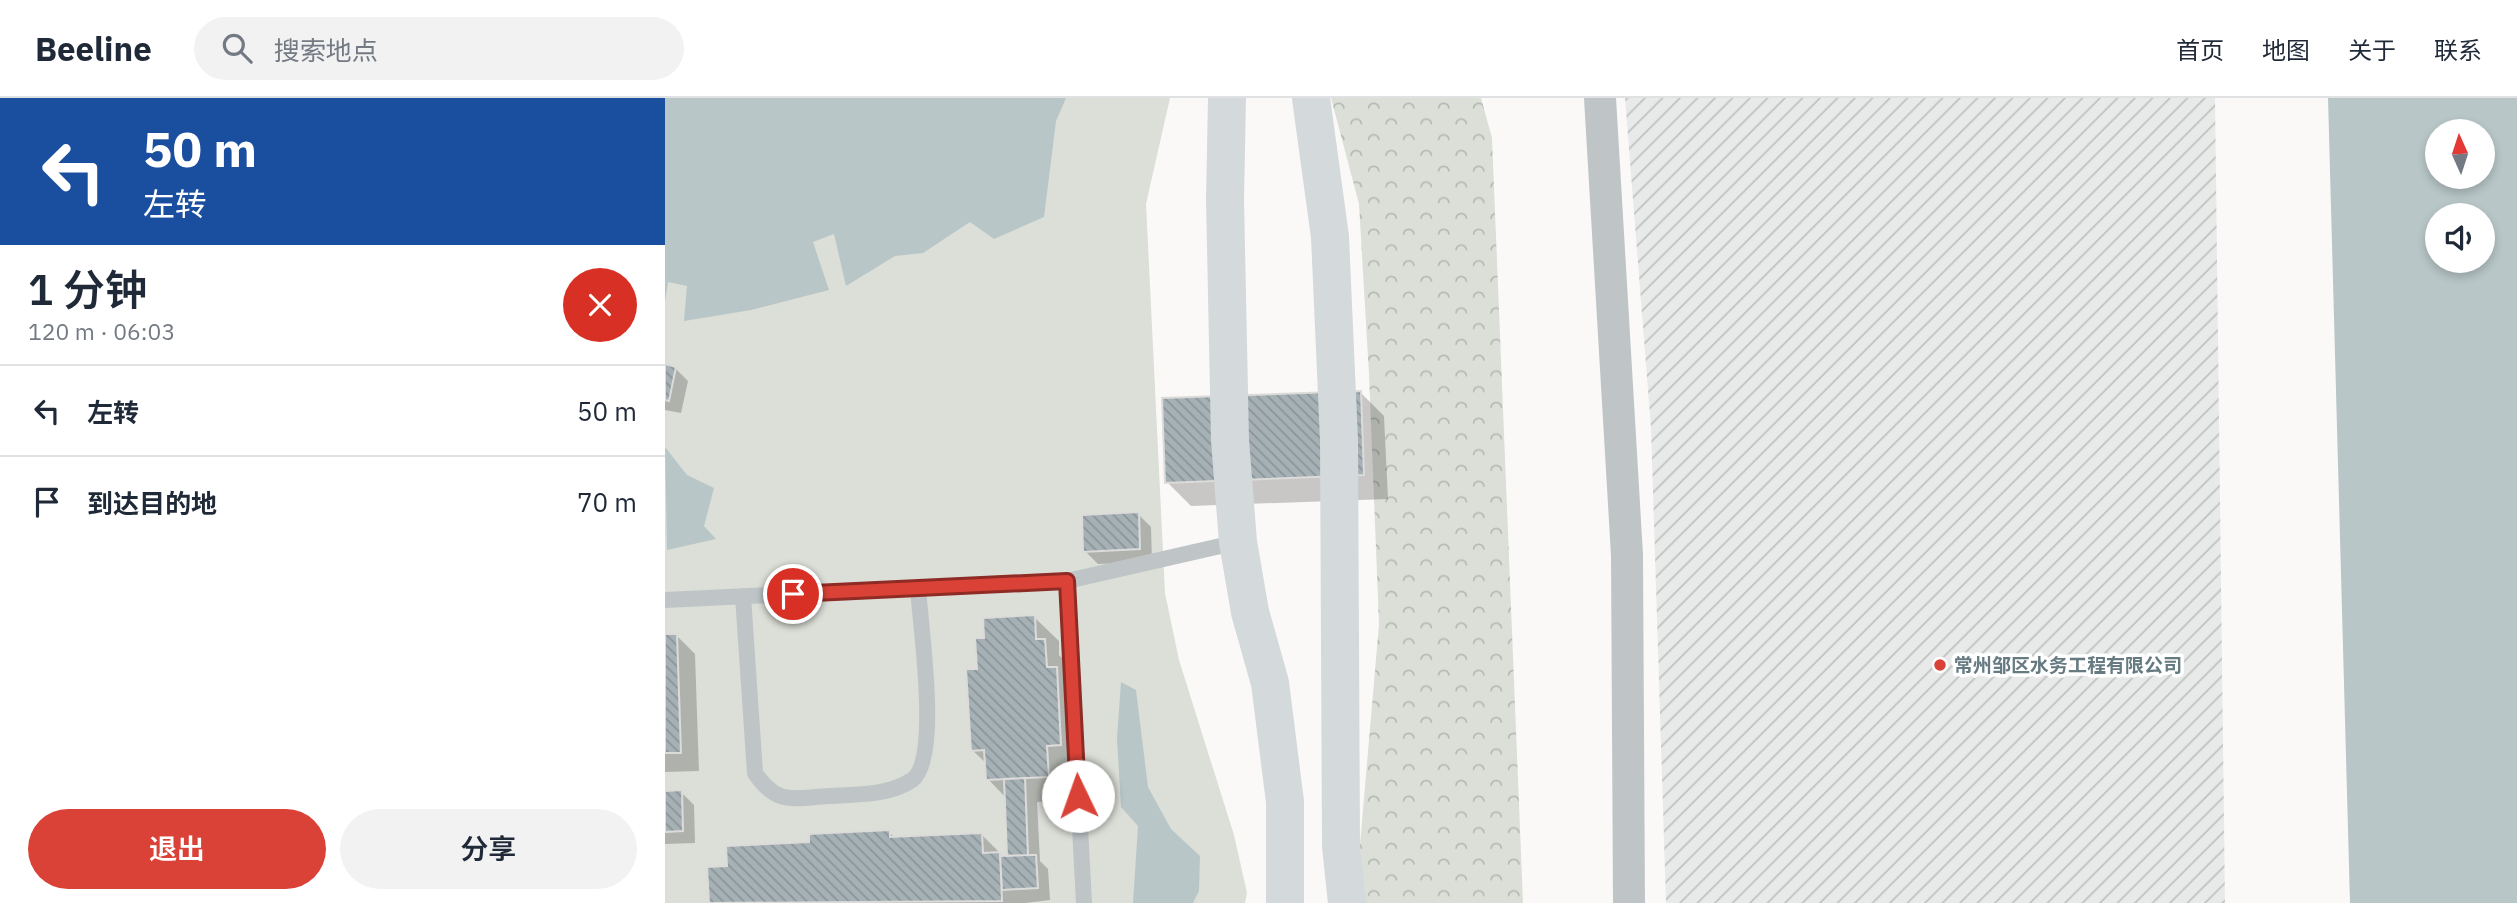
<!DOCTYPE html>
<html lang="zh">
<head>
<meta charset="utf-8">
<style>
	:root { --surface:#fff; --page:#f2f2f3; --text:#1f2937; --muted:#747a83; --line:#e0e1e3; --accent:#db4237 }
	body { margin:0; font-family:"IBM Plex Sans","Noto Sans SC",sans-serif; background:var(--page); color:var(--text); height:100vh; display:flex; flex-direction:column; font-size:26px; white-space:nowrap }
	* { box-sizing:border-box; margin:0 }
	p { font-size:23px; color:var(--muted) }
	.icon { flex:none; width:38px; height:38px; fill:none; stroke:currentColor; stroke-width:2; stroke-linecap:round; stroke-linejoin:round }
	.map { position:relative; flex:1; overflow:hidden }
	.sheet { display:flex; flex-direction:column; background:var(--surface); width:665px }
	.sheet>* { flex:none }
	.guide { background:#1a4fa0; color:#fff; overflow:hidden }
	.needle { width:46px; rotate:357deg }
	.controls { position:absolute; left:1760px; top:21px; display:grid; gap:14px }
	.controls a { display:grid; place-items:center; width:70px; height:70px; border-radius:50%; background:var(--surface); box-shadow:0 4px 10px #0003; font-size:35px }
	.pin { position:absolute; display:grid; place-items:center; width:60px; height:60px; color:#fff; margin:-30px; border:4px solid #fff; border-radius:50%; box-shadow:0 2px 7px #0007 }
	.me { position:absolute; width:77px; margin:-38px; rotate:357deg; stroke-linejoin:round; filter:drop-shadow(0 0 5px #0008) }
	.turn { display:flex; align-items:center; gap:24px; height:147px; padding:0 28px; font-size:32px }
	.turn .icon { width:91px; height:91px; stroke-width:2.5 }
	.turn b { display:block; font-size:49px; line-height:60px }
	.round { display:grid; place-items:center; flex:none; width:74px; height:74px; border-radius:37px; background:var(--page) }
	.headline { display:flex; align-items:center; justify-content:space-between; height:119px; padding:0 28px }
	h1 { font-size:42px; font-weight:600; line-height:52px }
	.primary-button { display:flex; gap:14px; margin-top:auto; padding:14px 28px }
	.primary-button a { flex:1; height:80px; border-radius:42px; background:var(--accent); color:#fff; font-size:28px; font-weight:600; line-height:80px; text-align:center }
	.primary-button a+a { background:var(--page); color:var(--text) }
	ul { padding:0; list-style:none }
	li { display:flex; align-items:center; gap:21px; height:91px; padding:0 28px; border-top:2px solid var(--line) }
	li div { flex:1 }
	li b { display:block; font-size:26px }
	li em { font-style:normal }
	header { display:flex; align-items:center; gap:42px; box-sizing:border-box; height:98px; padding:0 35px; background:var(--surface); border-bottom:2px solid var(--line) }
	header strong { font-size:33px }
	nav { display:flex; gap:38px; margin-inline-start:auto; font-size:24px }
	.search { width:490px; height:63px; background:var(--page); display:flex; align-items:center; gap:18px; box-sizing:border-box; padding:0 24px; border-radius:38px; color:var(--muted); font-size:26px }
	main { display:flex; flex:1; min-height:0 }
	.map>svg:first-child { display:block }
	.industrial { fill:url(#industrial-furrows) }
	.forest { fill:url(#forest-crowns) }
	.park { fill:#dbdfd7 }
	.water { fill:#b8c6c8; fill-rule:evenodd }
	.shadow { fill:#0003 }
	.building { fill:url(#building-back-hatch); stroke:#dcdbda; stroke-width:2 }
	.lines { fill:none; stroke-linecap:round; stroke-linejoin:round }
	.service { stroke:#bfc5c7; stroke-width:16 }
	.minor { stroke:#bfc5c7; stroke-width:32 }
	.motorway { stroke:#d4d9dc; stroke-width:38 }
	.route-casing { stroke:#8e2b24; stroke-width:18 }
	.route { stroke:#db4237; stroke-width:12 }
	.poi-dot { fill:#db4237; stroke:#fff; stroke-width:2.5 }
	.labels { text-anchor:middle; stroke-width:7; stroke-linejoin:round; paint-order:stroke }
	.poi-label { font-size:19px; font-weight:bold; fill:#667a81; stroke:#fff; text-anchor:start }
</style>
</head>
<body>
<header>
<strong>Beeline</strong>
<div class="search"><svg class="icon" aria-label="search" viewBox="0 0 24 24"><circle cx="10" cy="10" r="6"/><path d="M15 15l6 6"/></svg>搜索地点</div>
<nav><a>首页</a><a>地图</a><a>关于</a><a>联系</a></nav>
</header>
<main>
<section class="sheet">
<div class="guide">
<div class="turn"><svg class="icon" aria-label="left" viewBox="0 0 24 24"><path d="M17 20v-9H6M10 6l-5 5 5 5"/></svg><div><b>50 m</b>左转</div></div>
</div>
<div class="headline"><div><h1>1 分钟</h1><p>120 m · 06:03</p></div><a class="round" style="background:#d93025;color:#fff"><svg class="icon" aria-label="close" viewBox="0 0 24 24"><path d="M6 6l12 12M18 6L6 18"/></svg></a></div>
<ul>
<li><svg class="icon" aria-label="left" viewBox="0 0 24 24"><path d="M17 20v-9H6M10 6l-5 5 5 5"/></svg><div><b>左转</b></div><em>50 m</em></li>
<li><svg class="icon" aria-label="arrive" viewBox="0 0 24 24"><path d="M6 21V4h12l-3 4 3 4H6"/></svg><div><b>到达目的地</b></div><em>70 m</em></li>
</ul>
<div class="primary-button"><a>退出</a><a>分享</a></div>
</section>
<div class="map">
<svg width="1852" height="805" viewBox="0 0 1852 805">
	<defs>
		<pattern id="industrial-furrows" width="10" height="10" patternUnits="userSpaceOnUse" patternTransform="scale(1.75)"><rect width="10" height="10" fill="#e8e9e9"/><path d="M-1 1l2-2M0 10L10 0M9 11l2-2" fill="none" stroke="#c0c2c2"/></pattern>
		<pattern id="forest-crowns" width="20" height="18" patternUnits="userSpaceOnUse" patternTransform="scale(1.75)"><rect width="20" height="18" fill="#dbdfd7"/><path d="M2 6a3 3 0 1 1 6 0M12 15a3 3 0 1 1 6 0" fill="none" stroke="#b5bab4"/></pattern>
		<pattern id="building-back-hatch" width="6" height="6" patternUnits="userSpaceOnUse" patternTransform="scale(1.75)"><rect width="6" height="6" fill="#a6b1b5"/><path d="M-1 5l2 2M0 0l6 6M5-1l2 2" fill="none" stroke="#8b9599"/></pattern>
	</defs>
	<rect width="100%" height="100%" fill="#faf9f8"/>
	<path class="industrial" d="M960 0H1550L1560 805H1001L986 330Z"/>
	<path class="forest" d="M666 0H816L827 40 858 805H699L694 758 714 526 704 276 694 106Z"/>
	<path class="park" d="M0 0H505L481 106 500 495 514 562 569 737 582 795 580 805H0Z"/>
	<path class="water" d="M0 0H401L391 23 379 119 329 141 305 124 258 155 230 158 181 188 169 136 148 144 164 192 86 212 19 223 22 188 3 184 0 204Z
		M1663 0H1852V805H1685ZM1818 33V79H1773V33ZM1818 117V163H1773V117Z
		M0 349 22 377 49 390 39 428 51 441 2 452Z
		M456 584 471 592 483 689 506 731 535 758 534 793 528 805H468L473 728 456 709 452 640Z"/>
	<path class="shadow" d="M0 268 10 270 23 283 16 315 0 312Z
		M695 294 719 318 723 401 526 408 502 384Z
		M473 416 486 429 487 464 433 466 420 453Z
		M369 519 394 543V557L404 567 407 702 372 704 375 763 383 771 385 802 360 805H46L44 771 64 769 146 745 224 734 231 741 317 737 340 760 344 759 341 700 323 681 322 666 307 652 314 572 321 541Z
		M11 537 30 556 34 673 0 674V538Z
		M16 694 29 707 30 745 0 746V695Z"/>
	<path class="building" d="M0 266 11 269 4 303 0 302Z
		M696 293 699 377 500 385 497 300Z
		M474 414 475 451 418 454 417 417Z
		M370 517 371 541H380L382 569H392L396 647 382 648 384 679 321 682 319 652 306 653 301 571H312L310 540H319L318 520Z
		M0 536H12L16 655H0Z
		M360 680 363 757 342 758 339 681Z
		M17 692 18 733 0 734V693Z
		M225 732V739L317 735 318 755 335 754 337 803 44 805 42 769 62 768 61 748 144 744V736Z
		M363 757H371L373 790 337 792 335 758Z"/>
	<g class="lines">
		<path class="service" d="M402 483 419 805
			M78 498 90 675C112 708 128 700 164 698 191 696 223 698 247 682 276 662 255 526 253 490
			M0 502 402 483 573 444"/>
		<path class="minor" d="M935 0 962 457 964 805"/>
		<path class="motorway" d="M562 0 560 101 565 342 573 444 585 514 605 585 620 704V805
			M646 0 665 139 674 342 676 748 682 805"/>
	</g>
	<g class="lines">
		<defs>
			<path id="route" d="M128 496 402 483 413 698"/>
		</defs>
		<use href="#route" class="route-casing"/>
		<use href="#route" class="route"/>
	</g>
	<circle class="poi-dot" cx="1275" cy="567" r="7"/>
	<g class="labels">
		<g class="poi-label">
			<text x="1289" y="574">常州邹区水务工程有限公司</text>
		</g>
	</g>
</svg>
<div class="controls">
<a><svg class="needle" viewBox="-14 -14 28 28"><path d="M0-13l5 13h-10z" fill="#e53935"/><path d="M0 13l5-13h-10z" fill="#747a83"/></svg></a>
<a><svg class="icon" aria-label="sound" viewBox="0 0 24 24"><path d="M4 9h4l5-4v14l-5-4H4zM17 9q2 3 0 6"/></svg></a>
</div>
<div class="pin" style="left:128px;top:496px;background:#d93025"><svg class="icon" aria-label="arrive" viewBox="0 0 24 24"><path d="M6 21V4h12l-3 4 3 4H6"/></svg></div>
<svg class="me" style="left:413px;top:698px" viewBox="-20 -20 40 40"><circle r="19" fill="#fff"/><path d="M0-13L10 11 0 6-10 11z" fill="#db4237"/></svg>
</div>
</main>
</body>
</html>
